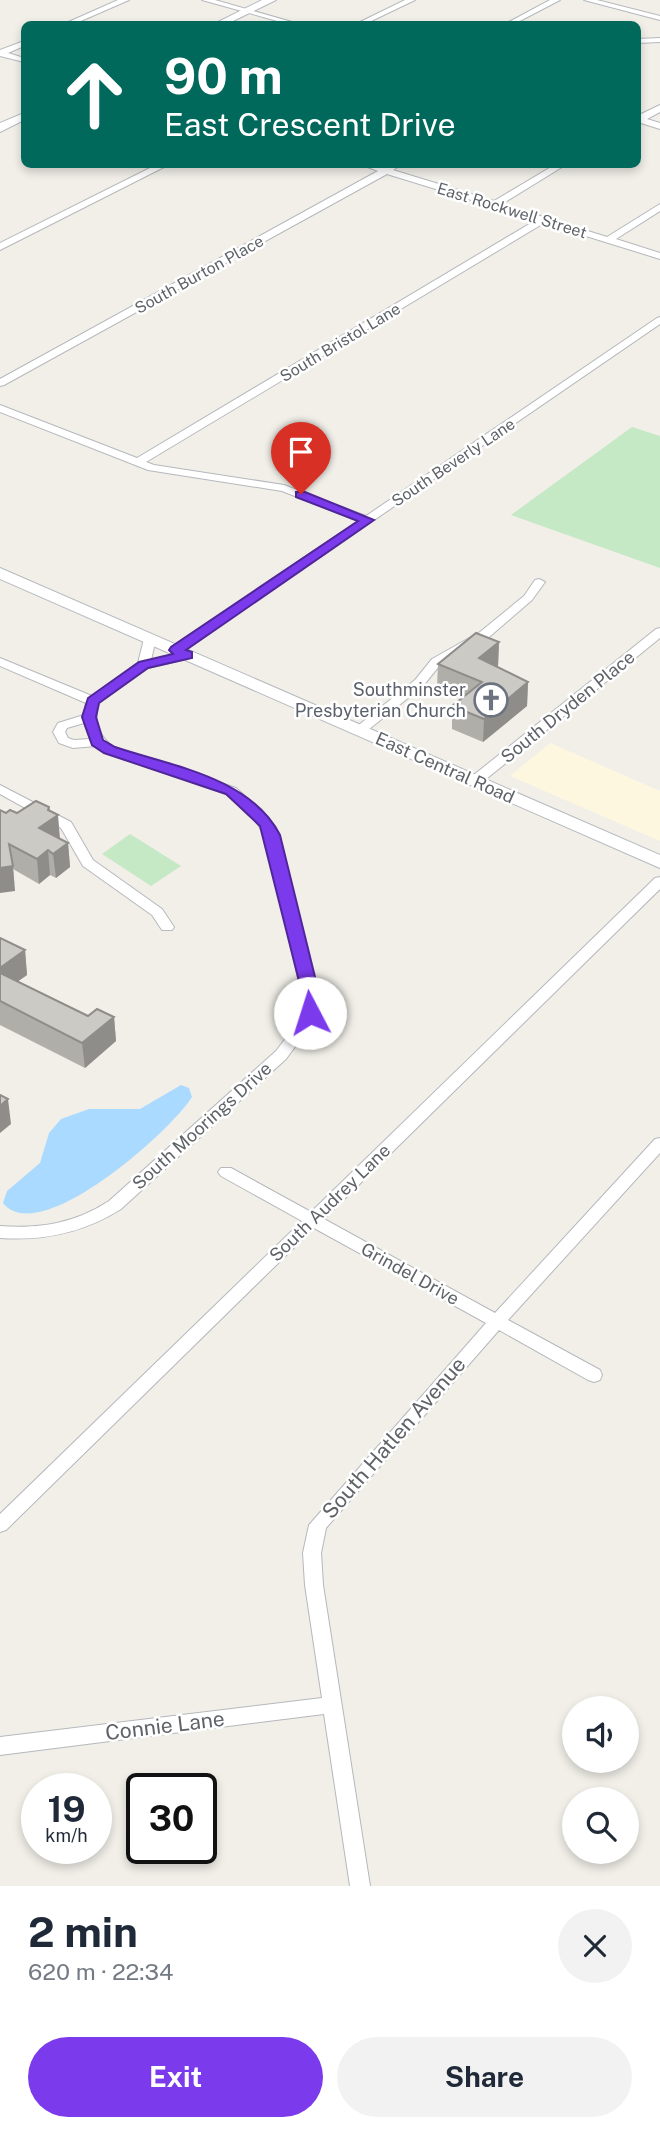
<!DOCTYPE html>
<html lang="en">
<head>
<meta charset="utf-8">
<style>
	:root { --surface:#fff; --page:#f2f2f3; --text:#1f2937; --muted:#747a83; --accent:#7c3aed }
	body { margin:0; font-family:"Public Sans",sans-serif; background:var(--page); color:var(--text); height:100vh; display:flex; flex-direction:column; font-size:26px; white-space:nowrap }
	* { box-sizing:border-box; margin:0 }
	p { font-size:23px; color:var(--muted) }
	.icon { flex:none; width:38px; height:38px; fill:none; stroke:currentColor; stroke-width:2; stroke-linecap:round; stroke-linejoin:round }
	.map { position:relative; height:1886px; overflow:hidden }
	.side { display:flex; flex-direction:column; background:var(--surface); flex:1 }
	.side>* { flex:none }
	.hud { position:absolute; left:21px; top:21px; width:620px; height:147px; border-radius:10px; box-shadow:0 4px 10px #0003; background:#00695c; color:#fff; overflow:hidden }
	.fabs { position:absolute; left:562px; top:1696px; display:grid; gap:14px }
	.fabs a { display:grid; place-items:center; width:77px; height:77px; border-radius:50%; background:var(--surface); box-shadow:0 4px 10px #0003; font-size:35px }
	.speed { position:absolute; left:21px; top:1773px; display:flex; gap:14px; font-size:35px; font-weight:700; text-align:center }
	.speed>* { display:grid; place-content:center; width:91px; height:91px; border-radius:50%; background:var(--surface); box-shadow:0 4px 10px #0003; line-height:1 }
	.speed small { font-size:18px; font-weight:400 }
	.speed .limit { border:4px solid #111; border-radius:10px; background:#fff; color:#111 }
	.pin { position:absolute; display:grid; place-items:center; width:60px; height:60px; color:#fff; margin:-72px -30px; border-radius:50% 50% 50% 0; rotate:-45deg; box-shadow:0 0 7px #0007 }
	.pin .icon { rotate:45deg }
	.me { position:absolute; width:77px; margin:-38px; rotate:355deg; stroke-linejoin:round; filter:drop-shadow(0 0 5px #0008) }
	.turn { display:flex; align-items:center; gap:24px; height:147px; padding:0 28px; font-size:32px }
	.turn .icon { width:91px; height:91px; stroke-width:2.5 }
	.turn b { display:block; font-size:49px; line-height:60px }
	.round { display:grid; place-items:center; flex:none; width:74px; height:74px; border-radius:37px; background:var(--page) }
	.summary { display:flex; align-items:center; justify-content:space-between; height:119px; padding:0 28px }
	h1 { font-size:42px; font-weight:700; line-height:52px }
	.primary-button { display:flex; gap:14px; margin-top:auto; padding:14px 28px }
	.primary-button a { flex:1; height:80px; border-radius:42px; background:var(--accent); color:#fff; font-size:28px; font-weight:700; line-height:80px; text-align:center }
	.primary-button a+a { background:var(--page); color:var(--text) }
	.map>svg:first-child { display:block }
	.commercial { fill:#fef7e0 }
	.green { fill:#c5e8c5 }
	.water { fill:#aadaff }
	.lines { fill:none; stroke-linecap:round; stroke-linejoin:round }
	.street-casing { stroke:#b5b8bc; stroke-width:2 }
	.secondary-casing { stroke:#b6babf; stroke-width:2 }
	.street { fill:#fff; fill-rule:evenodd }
	.secondary { fill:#fff; fill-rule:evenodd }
	.wall { fill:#afaea9 }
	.shaded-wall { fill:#8f8d8a }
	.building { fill:#cccac5; stroke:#8f8d8a; stroke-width:2 }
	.route { fill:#7c3aed; stroke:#51269a; stroke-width:2 }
	.labels { text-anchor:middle; stroke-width:5; stroke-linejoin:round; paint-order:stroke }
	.far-street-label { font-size:16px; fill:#5f6368; stroke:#fff }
	.worship-label { font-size:18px; fill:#5b616d; stroke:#fff; text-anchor:end }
	.street-label { font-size:18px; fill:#5f6368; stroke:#fff }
	.near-street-label { font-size:21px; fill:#5f6368; stroke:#fff }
</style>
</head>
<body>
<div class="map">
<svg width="660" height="1886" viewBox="0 0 660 1886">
	<rect width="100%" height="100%" fill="#f1efe8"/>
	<path class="commercial" d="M550 743 660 791V841L510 776Z"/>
	<path class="green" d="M632 427 660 436V568L511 515Z
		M130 834 181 866 151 886 102 854Z"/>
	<path class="water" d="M181 1085 189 1088 192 1097C171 1131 39 1249 3 1203L7 1191 40 1163 49 1133 61 1119 89 1109H140Z"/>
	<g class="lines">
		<defs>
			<path id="street" d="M118 0H129L74 24H64Z
				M202 0H215L299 24H288Z
				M405 0H415L365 24H356Z
				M550 0H560L514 24H505Z
				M584 0H597L660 16V20Z
				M660 38V42L637 43V39Z
				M24 41V46L8 53 24 58V62L0 56V50Z
				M660 105V112L647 119 660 123V129L641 123 637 125V116Z
				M158 164H170L0 250V243Z
				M360 164H375L385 168 391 164H402L393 170 494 201 556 164H567L502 204 607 237 660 204V211L616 239 660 253V259L544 223 146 462 154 465 284 485 366 516 657 318 660 317V324L180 653H172L170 650 172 647 358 521 282 491 148 470 0 412V405L137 458 536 220 387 174 4 385 0 386V379L378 171Z
				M539 579 545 582 532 600 488 638 440 665 423 686 363 734H355L353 731 355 728 415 680 432 659 480 632 524 596 535 580Z
				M660 628V638L480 784H470L469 781 470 778 656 629Z
				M150 635 156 639 151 660 187 651 193 655 191 658 148 668 99 703C93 722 98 736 114 747L236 788 264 813 279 835 317 1000 311 1025 286 1059 121 1209C83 1233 44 1241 0 1238V1226C41 1229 75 1223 109 1201L276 1051 296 1025 303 1000 265 835 250 813 226 794 106 753 96 746 73 748 59 743 53 732 58 723 84 715 86 703 0 666V658L92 696 138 663 144 639ZM84 723 90 739 74 740 68 738 65 732 67 728Z
				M0 785 71 822 93 860 162 909 174 927 172 930H162L152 915 83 866 61 828 0 794Z
				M660 877V889L324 1219 495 1313 655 1139 660 1138V1153L508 1320 600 1370 602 1375 600 1380 594 1382 588 1380 499 1330 326 1528 321 1553 323 1585 370 1886H350L324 1714 0 1755V1737L322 1698 305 1585 303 1553 309 1525 486 1323 314 1228 6 1530 0 1532V1514L302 1221 221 1176 218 1172 221 1168H231L311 1212 655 878Z"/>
			<path id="secondary" d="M262 0H276L227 24H214Z
				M24 113V120L0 132V123Z
				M0 568 660 855V868L0 579Z"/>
		</defs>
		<use href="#street" class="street-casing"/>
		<use href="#secondary" class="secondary-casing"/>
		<use href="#street" class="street"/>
		<use href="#secondary" class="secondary"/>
	</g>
	<path class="wall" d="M499 642 498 666 496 667 528 682 527 706 483 742 452 729V706L463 697 437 687 438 664Z
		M49 807 60 839 68 843 70 867 56 878 50 875 39 884 13 869 15 891 6 813H17Z
		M0 938 25 950 27 975 18 981 88 1016 114 1017 116 1041 85 1068 0 1025Z"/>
	<path class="shaded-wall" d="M499 642 498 666 478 681 479 658Z
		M528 682 527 706 483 742 484 719Z
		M49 807 50 820 58 815 60 839 39 828Z
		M68 843 70 867 56 878 53 854Z
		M48 850 50 875 39 884 37 859Z
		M13 866 15 891 0 893V868Z
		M25 950 27 975 0 994V968Z
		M114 1017 116 1041 85 1068 82 1043Z
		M8 1099 11 1124 0 1133V1106Z"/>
	<path class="building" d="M476 633 499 642 479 658 528 682 484 719 452 706 482 682 438 664Z
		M36 801 49 807 48 810 58 815 39 828 68 843 53 854 48 850 37 859 9 844 13 866 0 868V810L6 813 10 810 17 813Z
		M0 938 25 950 0 968Z
		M0 973 88 1016 97 1009 114 1017 82 1043 0 1001Z
		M0 1095 8 1099 0 1106Z"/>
	<path class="route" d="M296 492H305L374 520 186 650 192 652V658L148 668 99 703 96 717 103 740 115 747C171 766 250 777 280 835L318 989V1013L310 1018 301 1013V989L260 826 226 794 104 753 92 745 82 717 88 698 139 662 173 654 169 650 171 647 358 521 296 497Z"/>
	<defs>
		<symbol id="church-ring" viewBox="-11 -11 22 22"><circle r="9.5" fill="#fff" stroke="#6b7280" stroke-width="1.5"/><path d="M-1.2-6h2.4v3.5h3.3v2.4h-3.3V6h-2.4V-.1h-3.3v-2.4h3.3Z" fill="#6b7280"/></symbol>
	</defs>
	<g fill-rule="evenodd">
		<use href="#church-ring" x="472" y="681" width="38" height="38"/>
	</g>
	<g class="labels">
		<g class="far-street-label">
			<text transform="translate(512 210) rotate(17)" y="6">East Rockwell Street</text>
			<text transform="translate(199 274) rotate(-29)" y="6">South Burton Place</text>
			<text transform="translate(340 342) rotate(-31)" y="6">South Bristol Lane</text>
			<text transform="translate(453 462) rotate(-34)" y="6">South Beverly Lane</text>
		</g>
		<g class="worship-label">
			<text x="466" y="696">Southminster<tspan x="466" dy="21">Presbyterian Church</tspan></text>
		</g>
		<g class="street-label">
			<text transform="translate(568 707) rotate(-39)" y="6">South Dryden Place</text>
			<text transform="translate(445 768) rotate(24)" y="6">East Central Road</text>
			<text transform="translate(202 1126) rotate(-42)" y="6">South Moorings Drive</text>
			<text transform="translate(330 1203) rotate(-44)" y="6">South Audrey Lane</text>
			<text transform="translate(410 1274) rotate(29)" y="6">Grindel Drive</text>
		</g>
		<g class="near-street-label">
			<text transform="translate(394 1438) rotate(-49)" y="7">South Hatlen Avenue</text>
			<text transform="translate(165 1726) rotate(-7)" y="7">Connie Lane</text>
		</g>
	</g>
</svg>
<div class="fabs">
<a><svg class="icon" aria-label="sound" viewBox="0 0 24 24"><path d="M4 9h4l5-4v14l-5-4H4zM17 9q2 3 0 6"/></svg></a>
<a><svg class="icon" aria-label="search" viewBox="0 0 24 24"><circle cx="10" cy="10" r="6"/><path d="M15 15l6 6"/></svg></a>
</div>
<div class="speed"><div>19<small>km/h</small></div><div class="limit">30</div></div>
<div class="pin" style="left:301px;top:494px;background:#d93025"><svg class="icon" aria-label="arrive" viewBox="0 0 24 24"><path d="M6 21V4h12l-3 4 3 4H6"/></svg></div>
<svg class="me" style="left:310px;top:1013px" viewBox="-20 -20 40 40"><circle r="19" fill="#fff"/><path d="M0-13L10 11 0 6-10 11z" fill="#7c3aed"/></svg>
<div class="hud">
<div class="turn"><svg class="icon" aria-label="ahead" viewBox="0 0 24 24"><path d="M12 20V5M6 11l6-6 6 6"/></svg><div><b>90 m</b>East Crescent Drive</div></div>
</div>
</div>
<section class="side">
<div class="summary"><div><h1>2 min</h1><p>620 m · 22:34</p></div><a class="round"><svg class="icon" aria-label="close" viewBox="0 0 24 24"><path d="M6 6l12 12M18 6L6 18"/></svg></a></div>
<div class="primary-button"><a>Exit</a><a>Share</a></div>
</section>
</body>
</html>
